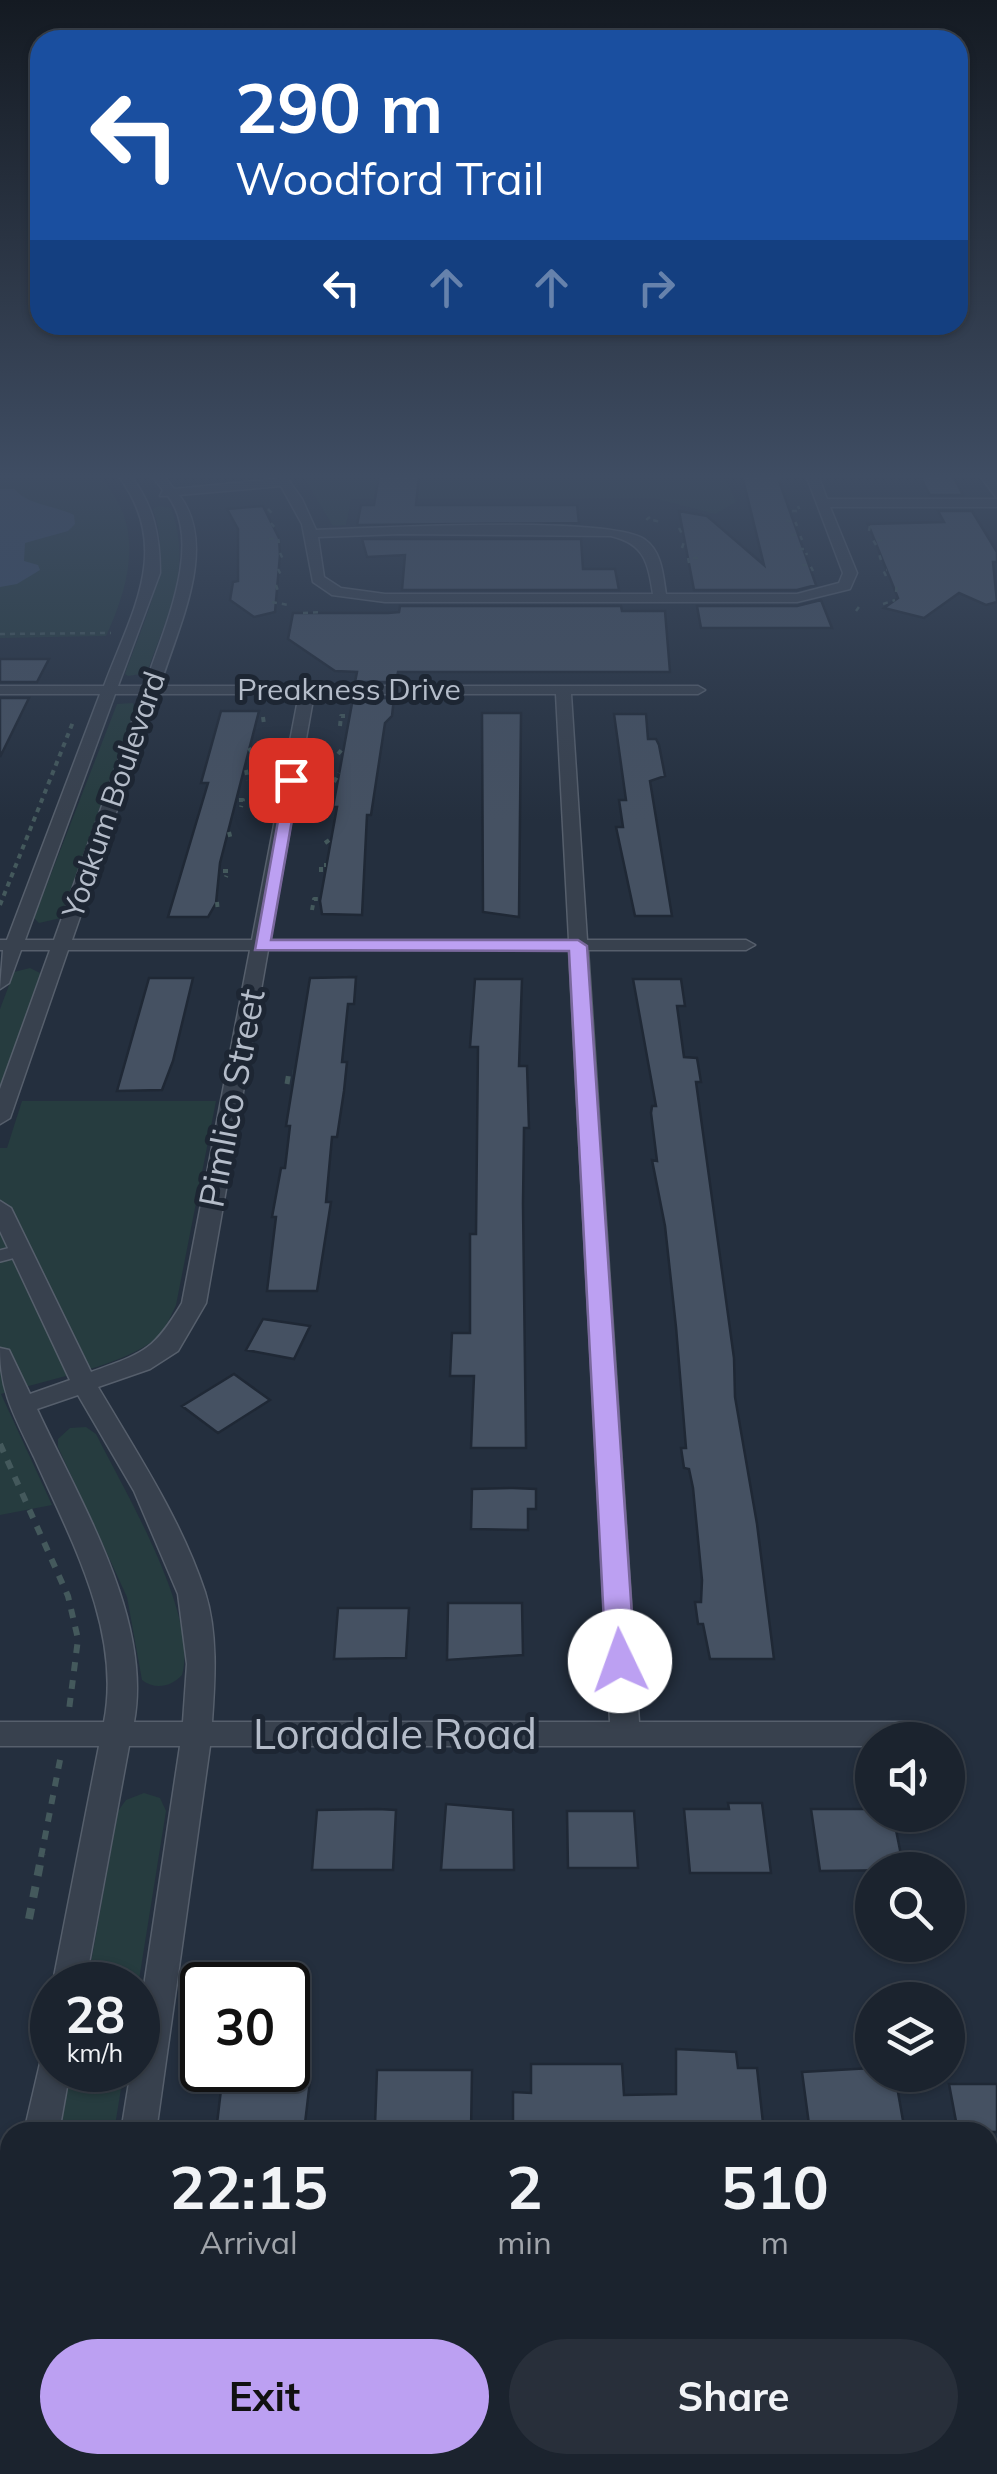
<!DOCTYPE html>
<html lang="en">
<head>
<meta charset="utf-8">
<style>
	:root { --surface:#1b232e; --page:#282f3a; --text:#f1f3f6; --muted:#a0a4aa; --line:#39404a; --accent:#bca0f2 }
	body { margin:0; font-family:Mulish,sans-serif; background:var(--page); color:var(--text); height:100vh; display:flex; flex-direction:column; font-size:38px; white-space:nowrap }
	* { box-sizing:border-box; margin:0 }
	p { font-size:32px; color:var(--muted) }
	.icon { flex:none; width:55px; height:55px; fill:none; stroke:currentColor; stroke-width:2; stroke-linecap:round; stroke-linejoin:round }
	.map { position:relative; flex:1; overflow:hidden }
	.side { position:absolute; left:0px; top:2122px; width:998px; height:352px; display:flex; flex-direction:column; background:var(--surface); border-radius:30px 30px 0 0; box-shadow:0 2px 8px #0004,0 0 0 2px var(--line) }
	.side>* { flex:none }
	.hud { position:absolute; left:30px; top:30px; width:938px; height:305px; border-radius:30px; box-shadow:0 2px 8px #0004,0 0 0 2px var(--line); background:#1a4fa0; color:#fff; overflow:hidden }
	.buttons { position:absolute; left:855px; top:1722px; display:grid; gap:20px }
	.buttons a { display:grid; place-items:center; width:110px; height:110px; border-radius:50%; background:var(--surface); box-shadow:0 2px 8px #0004,0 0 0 2px var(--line); font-size:50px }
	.speed { position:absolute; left:30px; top:1962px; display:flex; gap:20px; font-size:50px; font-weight:700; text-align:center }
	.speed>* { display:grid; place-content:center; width:130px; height:130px; border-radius:50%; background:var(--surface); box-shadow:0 2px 8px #0004,0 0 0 2px var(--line); line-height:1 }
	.speed small { font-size:25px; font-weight:400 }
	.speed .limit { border:5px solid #111; border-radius:15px; background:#fff; color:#111 }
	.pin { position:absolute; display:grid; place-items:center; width:85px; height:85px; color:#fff; margin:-42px; border-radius:20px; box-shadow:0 5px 15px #0006 }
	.me { position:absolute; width:110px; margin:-55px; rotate:357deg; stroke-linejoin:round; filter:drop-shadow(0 0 8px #0008) }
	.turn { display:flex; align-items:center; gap:35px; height:210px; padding:0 40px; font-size:45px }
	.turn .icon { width:130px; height:130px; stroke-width:2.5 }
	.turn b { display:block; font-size:70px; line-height:85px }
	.lanes { display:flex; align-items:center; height:95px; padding:0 40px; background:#0003; justify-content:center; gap:50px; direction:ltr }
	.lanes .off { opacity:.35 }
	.eta { display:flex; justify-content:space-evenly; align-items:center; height:170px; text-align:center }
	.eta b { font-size:60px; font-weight:700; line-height:70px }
	.action { display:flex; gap:20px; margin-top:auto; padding:20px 40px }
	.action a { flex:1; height:115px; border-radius:60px; background:var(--accent); color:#111; font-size:40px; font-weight:700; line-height:115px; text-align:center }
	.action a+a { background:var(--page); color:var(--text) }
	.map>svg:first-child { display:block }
	.green { fill:#263c3f }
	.water { fill:#394c67 }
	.building { fill:#455162; stroke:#1f2835; stroke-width:2.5 }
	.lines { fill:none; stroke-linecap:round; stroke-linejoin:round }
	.lane-casing { stroke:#565f6c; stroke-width:14 }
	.street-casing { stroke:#565f6c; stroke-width:3 }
	.path-far4 { stroke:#44595c; stroke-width:2.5; stroke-dasharray:5 5; stroke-linecap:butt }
	.path-far3 { stroke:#44595c; stroke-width:4; stroke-dasharray:5 5; stroke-linecap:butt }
	.path-far2 { stroke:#44595c; stroke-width:5; stroke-dasharray:8 8; stroke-linecap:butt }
	.path-far1 { stroke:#44595c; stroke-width:6; stroke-dasharray:9 9; stroke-linecap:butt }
	.path { stroke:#44595c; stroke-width:8; stroke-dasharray:11 11; stroke-linecap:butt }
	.lane { stroke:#38414e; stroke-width:11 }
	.street { fill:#38414e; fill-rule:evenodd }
	.route { fill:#bca0f2; stroke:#7a689d; stroke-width:2.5 }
	.labels { text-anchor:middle; stroke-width:10; stroke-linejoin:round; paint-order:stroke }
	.far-street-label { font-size:30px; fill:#b4bcc9; stroke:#1d2633 }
	.street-label { font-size:35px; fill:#b4bcc9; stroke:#1d2633 }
	.near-street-label { font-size:42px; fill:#b4bcc9; stroke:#1d2633 }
</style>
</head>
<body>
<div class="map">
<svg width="997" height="2474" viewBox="0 0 997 2474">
	<rect width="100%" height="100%" fill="#242f3e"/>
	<path class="green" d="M0 475H97C146 521 131 582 106 636L0 638Z
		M302 475H724L736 502 715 514 654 498 351 499 346 525 333 526Z
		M159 506 171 508C193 570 167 614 147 673L128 676 125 674C144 618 174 567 153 509Z
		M117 704 133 703 135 708 61 918 39 923 34 918Z
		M30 968 42 974 0 1091V1009L14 972Z
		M22 1101H216L176 1305C170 1318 163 1335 150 1343 114 1368 44 1380 1 1394L52 1505 0 1515V1148H7Z
		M70 1428 86 1427 96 1434C124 1490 199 1615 182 1675 171 1687 155 1690 142 1680L127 1597 58 1447V1439Z
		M144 1793 160 1798 166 1811 138 1986 87 1985 118 1811 126 1800Z
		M71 2070H124L114 2132H60Z"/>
	<path class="water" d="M0 489H14C30 506 53 505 74 515L75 524 68 531 25 543 24 561 38 565 40 570 17 584 0 587Z"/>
	<path class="building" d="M379 475H419L416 505H577L579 523 357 525 361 505H374Z
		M742 475H777L816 585 797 590H694L679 511 707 516 764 565Z
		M919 475 954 478 963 495H930Z
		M263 506 279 538 280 555 275 612 254 617 230 600 233 582 238 581V529L227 509Z
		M938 511H972L997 552V562H993L997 602 986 605 959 593 924 618 884 608 898 598 868 524 944 522Z
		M362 539H581L583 569H615L619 590H402L405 555 367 557Z
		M821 600 832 628H701L697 606H797Z
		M400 606H621L622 611H665L670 672H398L396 682H355L357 672 335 671 288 639 293 613H388L399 612Z
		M0 659H49L37 682H0Z
		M0 698H29L0 757Z
		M353 698H394L392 716 385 723 371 815H367L362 915 322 914 320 901 337 807H333Z
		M221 711H259L220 863 216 903 208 917H168L208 783H201Z
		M482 713H521L519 917 483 912Z
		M614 714H646L648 739H656L659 745 665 776 650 781 672 916H635L616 827H623L619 800H626Z
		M356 977 354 1004H348L342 1062H347L344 1091 337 1137H332L326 1202H331L317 1291H267L276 1217H272L281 1168H285L290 1126H286L310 978Z
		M149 978H193L173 1061 162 1090 117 1091Z
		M475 979H522L519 1066H527L529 1128H524L523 1204 526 1448H471L474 1376H450L452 1333H470V1234H476L478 1047H470Z
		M633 979H681L685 1006H677L684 1057 697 1058 701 1082H696L734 1358 735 1397 757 1524 774 1659H710L703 1624H698L695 1602H701L702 1580 693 1488 689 1469 684 1468 681 1448H686L676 1327 665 1226 652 1160 657 1161 651 1113 652 1106H656Z
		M263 1319 310 1326 294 1359 246 1350Z
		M234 1374 270 1400 218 1433 182 1406Z
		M513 1488 536 1489V1509H528V1530L471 1529 472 1489Z
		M448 1603H522L523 1655 447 1660Z
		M338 1608H409L406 1658 334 1659Z
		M728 1803H762L771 1873H690L684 1809H729Z
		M446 1804 513 1810 514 1870H441Z
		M378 1809 396 1810 393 1870H312L317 1810Z
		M811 1809H872V1815H893L904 1870 820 1871Z
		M567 1811H634L638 1868H568Z
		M676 2049 736 2052 738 2068H757L764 2132H660L659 2127 570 2126V2132H513V2092L531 2093V2064H622L624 2095 676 2094Z
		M872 2068V2075H895L905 2132H810L802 2072Z
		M377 2070H472L471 2132 375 2125Z
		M222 2081H310L304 2132H216Z
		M949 2084H997V2132H958Z"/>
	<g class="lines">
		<defs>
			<path id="lane" d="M0 1256 19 1251"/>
			<path id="street" d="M118 475H130C154 505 160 536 160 573L118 686H145C161 634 205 545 168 496H160L163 490 151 475H163L174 489 276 479 273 475H285L302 499 316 530C372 528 606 515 644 539 662 551 663 575 666 594H797L839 583 843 573 806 475H818L827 499H997V507H830L857 573 850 589 797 602H385L332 595 313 582 302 524 281 486 179 495C220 547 176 631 160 686H698L705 690 698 694H571L587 940H746L755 945 746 950H588L639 1722H909L919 1726 924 1734 921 1740H872V1746H210L156 2132H121L131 2070H138V2026L180 1746H129L85 1985 52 1987 99 1746H0V1722H104C122 1631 70 1538 34 1457 15 1417 0 1393 0 1348L9 1350 30 1394 70 1380 0 1231V1201L11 1208 91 1372C143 1353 153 1352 182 1303L250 950H68L10 1118 0 1124V1089L50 950H21L9 983 0 989 3 950H0V940H7L100 694H0V686H104C132 611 173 548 118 475ZM400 534 611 536C645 544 648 563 653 594H385L341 588 324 577 318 537ZM115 694H142L54 940H25ZM157 694H299L252 940H72ZM314 694H556L569 940H270ZM268 950H569L610 1722H212C215 1680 218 1633 205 1592 181 1519 137 1453 98 1387L150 1369 178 1351 206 1303ZM78 1395 134 1491 178 1594 187 1664 183 1722H134C153 1619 79 1500 37 1409Z
				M979 475H991L997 485V498Z
				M52 2054V2070H70L59 2132H24L41 2059Z
				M988 2224H997V2260H988Z
				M0 2225H10V2261H0Z
				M10 2283V2371L0 2375V2287Z
				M67 2465H107L105 2474H65Z"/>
		</defs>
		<use href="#lane" class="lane-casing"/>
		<use href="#street" class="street-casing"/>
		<path class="path-far4" d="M845 475 859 477
			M947 477 957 480
			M778 482 780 477
			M268 509 273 514
			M792 511H800L798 506
			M650 517 647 519 661 522
			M786 521H795L797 526
			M271 523 276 529
			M679 528 682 534
			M869 531 870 525
			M791 535H800L802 540
			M269 539 278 538 279 543
			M876 545 873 540H883
			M682 548 684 542
			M799 549H805L807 555
			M280 553 283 559
			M881 560 879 554H883
			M689 563 688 558H702
			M802 565H810L813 571
			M278 569 281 575
			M886 576 883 570H887
			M276 585 278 591
			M896 592 897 585
			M272 602 288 605
			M883 604 895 600
			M856 611 861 604
			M303 613 322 612
			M0 634 111 633"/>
		<path class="path-far3" d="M263 717 264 724
			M340 726 341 716H345
			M249 748 252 753
			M338 754 343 748
			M246 770 248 780
			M334 782 339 773
			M239 800H243L241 807
			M328 810 333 806
			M229 832 231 840
			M325 843 332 838
			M223 871H228L226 877
			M321 872V865H326
			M217 902 218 912
			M0 905 73 722
			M312 910 314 899H319"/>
		<path class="path-far2" d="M287 1084 289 1072H293"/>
		<path class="path-far1" d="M0 1444 68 1596 78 1639 69 1710
			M41 1857 61 1755"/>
		<path class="path" d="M29 1919 42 1854"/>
		<use href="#lane" class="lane"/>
		<use href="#street" class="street"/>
	</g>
	<linearGradient id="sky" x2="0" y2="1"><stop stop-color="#141a22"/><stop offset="0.58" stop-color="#3f4d63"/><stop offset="1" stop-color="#3f4d63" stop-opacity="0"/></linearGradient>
	<rect width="997" height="821" fill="url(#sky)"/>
	<path class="route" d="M286 776 299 780 271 940H578L587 946 635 1661 630 1669H610L606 1661 569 951 255 950Z"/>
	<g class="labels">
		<g class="far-street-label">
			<text x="349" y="700">Preakness Drive</text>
			<text transform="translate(114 795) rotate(-71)" y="10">Yoakum Boulevard</text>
		</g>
		<g class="street-label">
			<text transform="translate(232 1098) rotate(-79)" y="12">Pimlico Street</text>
		</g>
		<g class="near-street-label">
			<text x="395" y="1749">Loradale Road</text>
		</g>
	</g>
</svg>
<div class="buttons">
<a><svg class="icon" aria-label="sound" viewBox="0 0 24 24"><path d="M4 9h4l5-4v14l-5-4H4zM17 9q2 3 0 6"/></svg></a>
<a><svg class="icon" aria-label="search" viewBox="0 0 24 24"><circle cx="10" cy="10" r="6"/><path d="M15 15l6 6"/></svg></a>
<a><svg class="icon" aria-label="layers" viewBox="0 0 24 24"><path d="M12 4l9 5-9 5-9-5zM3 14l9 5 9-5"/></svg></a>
</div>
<div class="speed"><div>28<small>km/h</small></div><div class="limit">30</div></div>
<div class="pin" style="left:291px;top:780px;background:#d93025"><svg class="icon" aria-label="arrive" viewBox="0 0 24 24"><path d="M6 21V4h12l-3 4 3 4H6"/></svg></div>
<svg class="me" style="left:620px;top:1661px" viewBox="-20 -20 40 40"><circle r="19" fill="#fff"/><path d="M0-13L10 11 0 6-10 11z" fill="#bca0f2"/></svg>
<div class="hud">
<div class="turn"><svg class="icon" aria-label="left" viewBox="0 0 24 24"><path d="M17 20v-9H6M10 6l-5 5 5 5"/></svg><div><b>290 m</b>Woodford Trail</div></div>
<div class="lanes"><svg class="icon" aria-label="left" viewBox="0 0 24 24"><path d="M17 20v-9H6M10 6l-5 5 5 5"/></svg><svg class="icon off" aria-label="ahead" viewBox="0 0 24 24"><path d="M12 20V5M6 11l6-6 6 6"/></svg><svg class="icon off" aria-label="ahead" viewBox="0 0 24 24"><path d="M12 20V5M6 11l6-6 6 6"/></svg><svg class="icon off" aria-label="right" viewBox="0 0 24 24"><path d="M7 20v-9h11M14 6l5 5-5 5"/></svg></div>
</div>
<section class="side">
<div class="eta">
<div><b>22:15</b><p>Arrival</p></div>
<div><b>2</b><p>min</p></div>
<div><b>510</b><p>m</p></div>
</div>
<div class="action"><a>Exit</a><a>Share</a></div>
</section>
</div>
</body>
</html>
